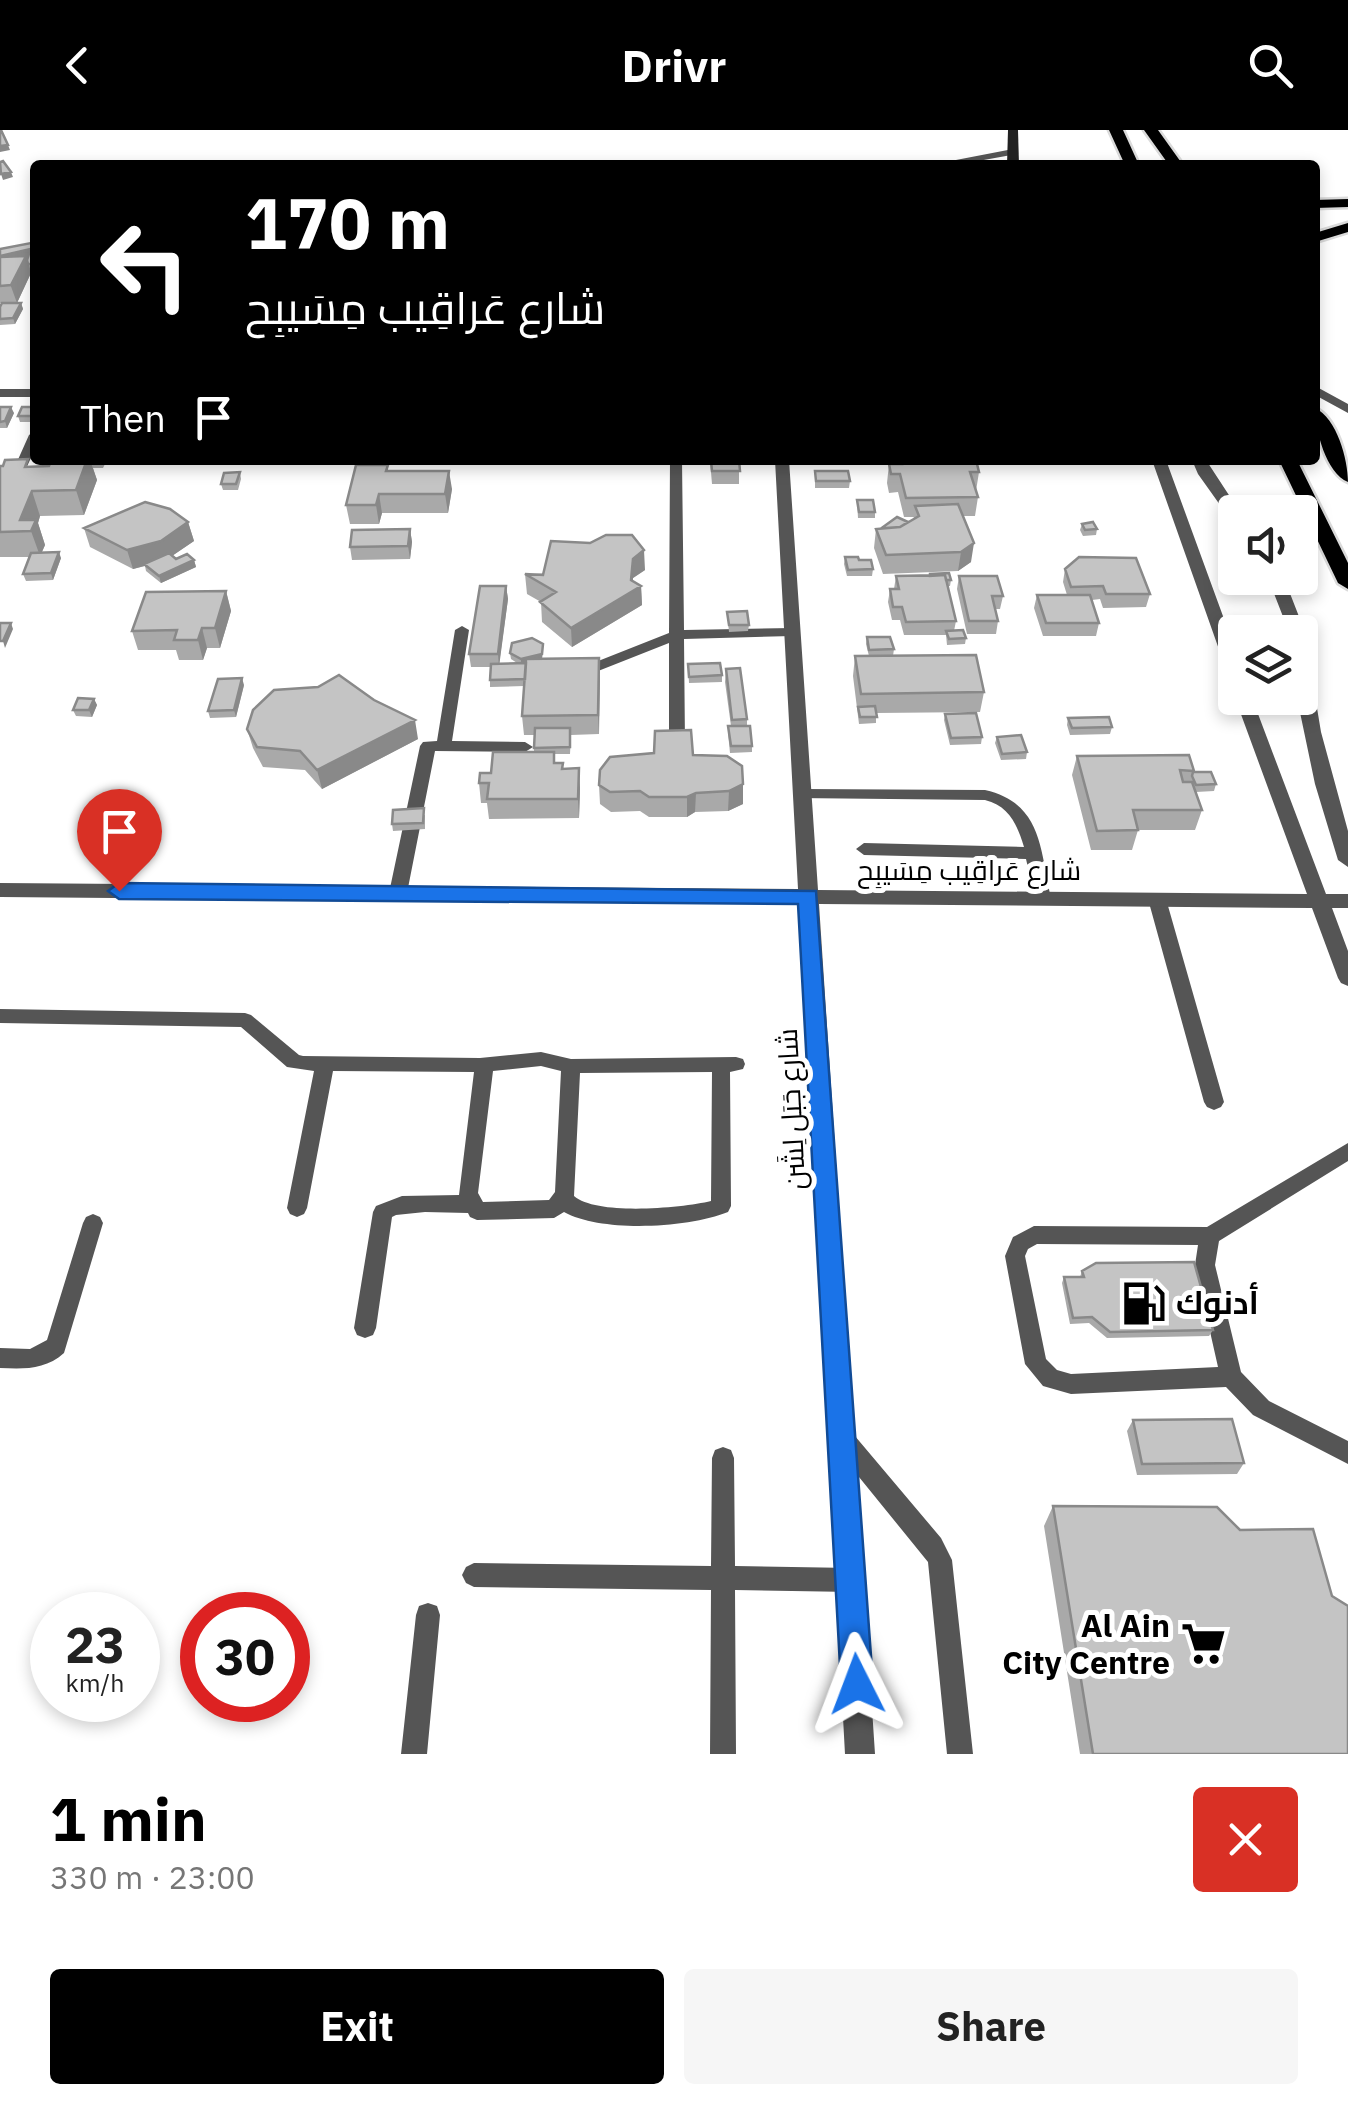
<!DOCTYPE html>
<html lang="en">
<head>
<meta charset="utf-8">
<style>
	:root { --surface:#fff; --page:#f6f6f6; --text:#222; --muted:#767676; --accent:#000 }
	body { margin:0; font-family:"IBM Plex Sans",Cairo,sans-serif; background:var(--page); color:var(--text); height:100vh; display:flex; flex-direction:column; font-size:38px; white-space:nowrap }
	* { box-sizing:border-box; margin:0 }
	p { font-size:32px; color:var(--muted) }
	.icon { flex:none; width:55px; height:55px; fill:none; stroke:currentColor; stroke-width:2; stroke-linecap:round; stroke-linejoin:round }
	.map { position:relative; height:1624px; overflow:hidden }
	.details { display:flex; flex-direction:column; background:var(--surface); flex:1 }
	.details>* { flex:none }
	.hud { position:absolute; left:30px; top:30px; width:1290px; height:305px; border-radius:10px; box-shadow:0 5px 15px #0003; background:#000; color:#fff; overflow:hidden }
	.tools { position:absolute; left:1218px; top:365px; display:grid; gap:20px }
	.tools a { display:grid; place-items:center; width:100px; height:100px; border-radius:10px; background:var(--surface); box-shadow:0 5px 15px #0003; font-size:50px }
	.speed { position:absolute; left:30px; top:1462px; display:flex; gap:20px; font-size:50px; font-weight:700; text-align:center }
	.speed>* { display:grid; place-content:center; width:130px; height:130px; border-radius:50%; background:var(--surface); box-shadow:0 5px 15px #0003; line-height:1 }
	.speed small { font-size:25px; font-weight:400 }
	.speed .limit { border:15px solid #d22; background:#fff; color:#111 }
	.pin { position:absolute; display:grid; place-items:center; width:85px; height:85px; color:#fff; margin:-102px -42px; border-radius:50% 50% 50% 0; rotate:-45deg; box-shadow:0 0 10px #0007 }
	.pin .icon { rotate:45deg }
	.me { position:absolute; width:110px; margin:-55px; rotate:357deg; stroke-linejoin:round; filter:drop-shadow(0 0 8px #0008) }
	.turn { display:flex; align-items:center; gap:35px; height:210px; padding:0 50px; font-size:45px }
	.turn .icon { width:130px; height:130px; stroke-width:2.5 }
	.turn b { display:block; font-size:70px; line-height:85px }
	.then { display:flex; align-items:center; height:95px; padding:0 50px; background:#0003; gap:20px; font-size:38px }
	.round { display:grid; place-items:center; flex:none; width:105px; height:105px; border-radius:10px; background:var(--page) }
	.overview { display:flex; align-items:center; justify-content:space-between; height:170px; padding:0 50px }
	h1 { font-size:60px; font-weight:700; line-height:75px; color:var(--accent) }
	.cta { display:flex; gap:20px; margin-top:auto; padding:20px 50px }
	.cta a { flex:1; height:115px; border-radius:10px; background:var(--accent); color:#fff; font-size:40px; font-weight:700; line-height:115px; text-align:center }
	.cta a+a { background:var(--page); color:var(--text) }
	header { display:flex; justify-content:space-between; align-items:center; height:130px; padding:0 50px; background:var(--accent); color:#fff; font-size:45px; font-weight:700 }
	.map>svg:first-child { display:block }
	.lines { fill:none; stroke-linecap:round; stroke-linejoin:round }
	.primary-casing { stroke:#dbdbdb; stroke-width:5 }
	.service { fill:#555; fill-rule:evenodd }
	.pedestrian { fill:#555; fill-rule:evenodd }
	.minor { fill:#555; fill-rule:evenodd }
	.secondary { fill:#222; fill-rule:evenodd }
	.primary { fill:#000; fill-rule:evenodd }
	.wall { fill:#a9a9a9 }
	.shaded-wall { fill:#898989 }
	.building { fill:#c4c4c4; stroke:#898989; stroke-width:2.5 }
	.route { fill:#1a73e8; stroke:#114b97; stroke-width:2.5 }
	.labels { text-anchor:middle; stroke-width:10; stroke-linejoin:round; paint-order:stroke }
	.street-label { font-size:28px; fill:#000; stroke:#fff }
	.near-poi-label { font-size:32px; font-weight:bold; fill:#000; stroke:#fff; text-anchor:start }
</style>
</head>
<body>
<header><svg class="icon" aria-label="back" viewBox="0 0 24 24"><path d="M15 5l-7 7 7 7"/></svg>Drivr<svg class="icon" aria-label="search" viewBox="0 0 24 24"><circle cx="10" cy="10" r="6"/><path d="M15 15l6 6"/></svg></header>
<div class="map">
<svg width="1348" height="1624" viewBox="0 0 1348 1624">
	<rect width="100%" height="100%" fill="#fff"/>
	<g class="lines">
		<defs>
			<path id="primary" d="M1109 0H1123L1139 35H1125Z
				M1144 0H1158L1183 35H1169Z
				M1348 69V77L1315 78V70Z
				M1348 93V102L1315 112V103Z
				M1315 278C1337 288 1348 330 1348 352 1326 343 1315 300 1315 278Z
				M1279 330H1297L1348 433V459L1338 453Z"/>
		</defs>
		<use href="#primary" class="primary-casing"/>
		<path class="service" d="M1315 256 1348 274V283L1315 265Z
			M35 301V319L24 343 13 346 12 343 29 305Z
			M670 330H682L684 500 792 498 799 502 792 506 684 509 685 615 677 620 669 615V513L588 545 583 547 576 542 578 539 669 503Z
			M462 496 469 500 452 611 525 612 533 617 525 622 435 621 407 763 398 769 389 763 420 616 423 612 437 611 455 500Z
			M802 659 985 660C1042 673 1040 719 1051 768L1042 774 1036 772 1026 729 864 725 856 719 864 713 1024 717C1017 694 1009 676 985 670L796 668 794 664Z
			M1157 763 1166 769 1224 972 1221 977 1214 980 1207 977 1204 972 1148 769Z
			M0 879 245 883 251 885 299 925 303 926 480 928 541 922 571 929 736 927 743 929 745 934 743 939 730 942 731 1076 728 1082C688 1098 602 1103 564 1082L554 1088 477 1090 470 1087 468 1083 425 1082 396 1085 392 1087 376 1198 373 1205 365 1208 357 1205 354 1198 373 1082 376 1076 402 1066 459 1065 474 942 333 941 307 1078 304 1084 297 1087 290 1084 287 1078 314 941 287 937 241 897 0 893ZM541 936 561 941 555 1062 549 1070 483 1072 478 1063 493 941ZM712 942 711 1071C682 1078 597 1086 574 1066L580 943Z
			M1348 1013V1031L1219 1111 1215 1135 1241 1242 1269 1271 1348 1311V1334L1253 1285 1226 1257 1071 1264 1043 1256 1025 1234 1005 1126 1013 1107 1034 1096 1207 1097ZM1037 1114 1198 1115 1195 1135 1218 1237 1071 1244 1057 1240 1046 1229 1025 1126 1028 1119Z
			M93 1084 100 1087 103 1093 64 1223C45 1240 24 1239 0 1238V1218L30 1219 47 1210 83 1093 86 1087Z
			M841 1296 849 1299 941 1408 952 1430 973 1624H947L928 1432 833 1315 830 1307 833 1299Z
			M723 1317 731 1320 734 1328 735 1436 852 1438 860 1442 864 1450 860 1458 852 1462 735 1460 736 1624H710L711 1460 474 1457 466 1453 462 1445 466 1437 474 1433 711 1436 712 1328 715 1320Z
			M428 1473 437 1476 440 1485 427 1624H401L416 1485 419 1476Z"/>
		<path class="pedestrian" d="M1192 330H1206L1240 382H1235V391L1230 389 1198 344Z
			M1268 448H1284L1305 502 1303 506 1289 502Z
			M1300 519 1308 524 1321 602 1348 701V737L1338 730 1315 654 1297 568H1300Z"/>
		<path class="minor" d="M1013 19 1018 22 1017 24 956 35H930Z
			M0 259H35V267H0Z
			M775 330H789L818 760 1307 764 1235 568H1252L1326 764H1348V778H1332L1348 821V856L1341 853 1338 848 1312 778 819 774 875 1624H845L799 774 0 767V753L798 759Z
			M1152 330H1166L1235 519V547L1227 542Z"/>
		<path class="secondary" d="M1008 0H1018L1019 35H1007Z"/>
		<use href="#primary" class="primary"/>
	</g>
	<path class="wall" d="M0 119 35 120V140H30L31 143 17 173H21L23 179 15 194 0 195V177L2 173H0Z
		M0 277 14 283 7 298H0Z
		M35 277V292H20L18 286Z
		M45 330H107L103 338H93L97 350 84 385 40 386 38 393 45 415 42 422 61 428 53 450 26 451 23 444 30 427H0V336H47Z
		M192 330H257L193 332Z
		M710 330H739V354H712Z
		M861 330H976L979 342 976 361 978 367 975 386H963L971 432 958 441 883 444 874 418 876 399 908 392 913 389 914 387H904L898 362 889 363 887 353 889 334 898 333 862 334Z
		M388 335V341L452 359 448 383H382L379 394H350L346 375Z
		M815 341 850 351 849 358H815Z
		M240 342 241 349 238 360H223L221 354Z
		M857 370 875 382V388H858Z
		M188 392 194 411 172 426 176 429 194 430 196 437 161 453 146 441 145 436 133 439 90 417 84 398Z
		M1082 394 1097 399 1096 405 1083 406 1080 400Z
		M410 399 412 412 410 429 352 430 350 417Z
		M845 427 859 430 873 439 872 446H847L844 434Z
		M1065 439 1150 464 1146 477 1103 478 1100 469 1092 470 1099 493 1096 506H1043L1034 478 1037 465H1067L1063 452Z
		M645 440 633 448V451L641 456 642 475 572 517 542 492 541 472 527 464 525 444Z
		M896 446 951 450 950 456H947L956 491 954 501 966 508 965 514 947 515 946 505H904L900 490H892L888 472 890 459H894Z
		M959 446 1003 466 1000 479H995L998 491 996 504H967L957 459Z
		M506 456 508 469 499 534 517 533 511 529 510 523 543 514 542 529 599 528V604L571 605 570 624H555V633L580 658 579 688 489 689 487 673H481L479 653 491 643 534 622V605H524L522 586 524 556 490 557V537H471L469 524Z
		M226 461 231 481 220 518H207L203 530H179L176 520H138L132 501Z
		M727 482 749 495 748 501 729 502Z
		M867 507 894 519 893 526 984 562 980 582 876 583V593L859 594 853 546 855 526H869L866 514Z
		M688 534 722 545V552L689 553Z
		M726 539 747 589V596L752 616V622L730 623 728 603V596H731L725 552Z
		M244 555 236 587 210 588 208 581Z
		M94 569 97 575 92 587 76 586 73 580Z
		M945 584 982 607 981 614 950 615 944 590Z
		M1068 588 1112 597 1110 604 1070 605 1067 595Z
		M247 599 418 609 322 659 305 640 263 637 253 618Z
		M997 607 1027 622 1026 629 1001 630 995 613Z
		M693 625 743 654V674L728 681 695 682 687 687H649L640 681 611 682 600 674 599 655Z
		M1077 626 1194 641 1193 642 1216 654 1214 661 1196 662 1202 680 1195 700H1138L1132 720H1091L1072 645Z
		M124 668 126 675 123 690 95 692 92 686Z
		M425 685V699L393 701 392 694Z
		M1082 1141 1213 1200 1209 1206 1107 1208 1089 1193 1070 1194 1062 1153 1064 1147H1080Z
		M1133 1290 1244 1333 1237 1344 1137 1345 1127 1301Z
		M1053 1376 1240 1400 1332 1466 1348 1624H1080L1044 1396Z"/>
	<path class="shaded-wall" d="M8 15 10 20 0 22V16Z
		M11 42 13 47 3 50 1 44Z
		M35 118V124L27 126 31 143 17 173 0 126Z
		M21 173 23 179 15 194 13 188Z
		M11 277 14 283 7 298 5 291Z
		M87 330H90L97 350 84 385 76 360Z
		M449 341 452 359 448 383 445 364Z
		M32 361 40 386 38 393 45 415 40 426 31 401 20 390Z
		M379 364 382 383 379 394 376 375Z
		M188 392 194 411 166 430 133 439 127 420Z
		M410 399 412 412 410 429 408 416Z
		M974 413 971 432 958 441 961 422Z
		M644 420 645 440 633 448 632 461 641 456 642 475 572 517 571 498 631 450 633 429Z
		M59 422 61 428 53 450 51 443Z
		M194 430 196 437 161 453 159 446Z
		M506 456 508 469 499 537 498 524Z
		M226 461 231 481 220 518 215 498Z
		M11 493 13 499 5 518 3 511Z
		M202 498 207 518 203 530 198 510Z
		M543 514 542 530 521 536V529Z
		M599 528 600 548 599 604 598 585Z
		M242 548 244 555 236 587 234 580Z
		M94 569 97 575 92 587 89 580Z
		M415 590 418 609 322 659 317 640Z
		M579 638 580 658 579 688 578 669Z
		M743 654V674L728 681 729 661Z
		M696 663 695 682 687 687V667Z
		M124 668 126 675 123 690 120 684Z"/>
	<path class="building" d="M0 0H1L8 15 0 16Z
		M3 31 11 42 1 44 0 32Z
		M31 113 35 118 0 126V119Z
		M35 123V134H28L27 130 29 124Z
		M11 124H26L25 126H10Z
		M26 126 11 155 0 156V127Z
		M2 173H21L13 188 0 189V177Z
		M0 277H11L5 291 0 292Z
		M22 277H35V286H18Z
		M28 329 25 337 49 336 51 330H87L76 360 32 361 20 390H36L31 401 0 402V336H3L5 330Z
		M711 330H739L740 341H712Z
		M901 330H976L979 342H970L978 367 906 368 900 344H891L889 334H902Z
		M356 335H388L386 341H449L445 364H379L376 375H346Z
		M815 341H848L850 351H816Z
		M240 342 236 354H221L224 343Z
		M857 370H873L875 382H859Z
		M145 372 170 379 188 392 161 411 127 420 84 398Z
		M958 374 974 413 961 422 886 425 876 399 900 397 919 386 915 376Z
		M897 387 908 392 900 397 886 398 883 397Z
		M1093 392 1097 399 1085 400 1082 394Z
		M410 399 408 416 350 417 352 400Z
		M606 405H632L644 420 633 429 631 450 641 456 571 498 540 472 556 462 525 444 543 445 551 411 590 413Z
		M59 422 51 443 23 444 31 423Z
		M169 423 176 429 187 424 194 430 159 446 144 434Z
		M845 427H858L859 430H871L873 439 848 440Z
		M1079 427 1136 428 1150 464H1106L1103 456 1071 457 1065 439Z
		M949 443 951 450H946L945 445 930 446V444Z
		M945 445 956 491 906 492 902 477H893L890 459H899L896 446Z
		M959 446H997L1003 466H992L998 491H969Z
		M480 456H506L498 524H469Z
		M226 461 215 498H202L198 510H174L177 500 132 501 146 462Z
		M1037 465H1090L1099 493H1046Z
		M747 481 749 495H729L727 482Z
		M0 493H11L3 511H0Z
		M963 500 966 508 949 509 946 501Z
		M867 507H890L894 519 869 520Z
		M532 508 543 514 542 524 521 529 510 523 512 513Z
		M976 525 984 562 861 564 855 526Z
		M599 528 598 585 522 586 526 529Z
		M526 533 525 549 490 550 491 534Z
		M720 533 722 545 689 547 688 534Z
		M740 538 747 589 732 590 726 539Z
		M339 545 374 570 415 590 317 640 300 621 257 617 247 599 253 580 274 560 318 557Z
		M242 548 234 580 208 581 218 549Z
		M78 568 94 569 89 580H73Z
		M875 576 877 587H860L858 577Z
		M976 583 982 607 951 608 945 584Z
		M1109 587 1112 597 1072 598 1068 588Z
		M728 596H750L752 616H731Z
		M535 598H570V617L534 618Z
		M691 600 693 625 727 626 742 636 743 654 729 661 696 663 687 667H649L640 661 610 662 599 655 600 640 610 627 654 623 655 601Z
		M1021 605 1027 622 1002 624 997 607Z
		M493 622H554V633H563L562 639 579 638 578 669H487L489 653H479L480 643H491Z
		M1189 625 1194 641 1180 640 1183 652H1192L1202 680H1133L1138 700 1097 701 1077 626Z
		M1193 642H1211L1216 654 1196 655 1192 646Z
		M124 668 120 684 92 686 96 670Z
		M424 678 423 693 392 694 393 680Z
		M1194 1132 1213 1200 1110 1202 1092 1187 1073 1188 1064 1147H1084L1082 1141 1096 1133Z
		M1232 1289 1244 1333 1142 1334 1133 1290Z
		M1053 1376 1217 1377 1240 1400 1313 1399 1332 1466 1348 1476V1624H1093Z"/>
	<path class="route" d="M119 753 816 761 873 1554 868 1566 857 1571 846 1566 841 1554 798 774 119 769 108 761Z"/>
	<defs>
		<symbol id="fuel-bare" viewBox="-9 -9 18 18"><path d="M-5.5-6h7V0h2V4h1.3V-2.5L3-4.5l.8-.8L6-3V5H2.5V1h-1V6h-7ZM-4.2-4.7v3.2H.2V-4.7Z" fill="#000" stroke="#fff" stroke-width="2.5" paint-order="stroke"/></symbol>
		<symbol id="supermarket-bare" viewBox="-9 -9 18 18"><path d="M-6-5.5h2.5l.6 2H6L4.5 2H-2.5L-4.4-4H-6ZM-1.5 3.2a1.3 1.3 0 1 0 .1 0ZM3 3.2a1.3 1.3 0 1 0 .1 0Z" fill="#000" stroke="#fff" stroke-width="2.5" paint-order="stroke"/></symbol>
	</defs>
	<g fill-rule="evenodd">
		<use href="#fuel-bare" x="1112" y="1142" width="63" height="63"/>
		<use href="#supermarket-bare" x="1172" y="1482" width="63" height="63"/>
	</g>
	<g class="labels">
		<g class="street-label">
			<text x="969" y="750">شارع عَراقِيب مِسَيبِح</text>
			<text transform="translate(791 979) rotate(-93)" y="10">شارع جَبَل لِشَن</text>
		</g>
		<g class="near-poi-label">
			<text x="1176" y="1184">أدنوك</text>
			<text x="1170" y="1507" text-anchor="end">Al Ain<tspan x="1170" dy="37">City Centre</tspan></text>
		</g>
	</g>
</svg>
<div class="tools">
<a><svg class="icon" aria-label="sound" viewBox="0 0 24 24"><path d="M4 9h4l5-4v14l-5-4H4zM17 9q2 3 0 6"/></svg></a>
<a><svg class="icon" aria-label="layers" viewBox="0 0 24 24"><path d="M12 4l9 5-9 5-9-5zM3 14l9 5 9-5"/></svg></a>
</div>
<div class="speed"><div>23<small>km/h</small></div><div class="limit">30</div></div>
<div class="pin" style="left:119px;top:761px;background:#d93025"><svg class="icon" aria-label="arrive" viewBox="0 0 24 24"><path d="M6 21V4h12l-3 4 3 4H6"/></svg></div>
<svg class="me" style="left:857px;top:1554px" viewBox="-20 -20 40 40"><path d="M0-17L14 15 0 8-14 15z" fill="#1a73e8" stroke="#fff" stroke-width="4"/></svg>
<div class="hud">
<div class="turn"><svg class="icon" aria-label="left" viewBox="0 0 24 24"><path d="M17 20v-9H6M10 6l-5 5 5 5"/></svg><div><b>170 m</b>شارع عَراقِيب مِسَيبِح</div></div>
<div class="then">Then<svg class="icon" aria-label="arrive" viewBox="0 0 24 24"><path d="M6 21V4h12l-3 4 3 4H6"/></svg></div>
</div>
</div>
<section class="details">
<div class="overview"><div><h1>1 min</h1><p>330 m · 23:00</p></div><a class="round" style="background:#d93025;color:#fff"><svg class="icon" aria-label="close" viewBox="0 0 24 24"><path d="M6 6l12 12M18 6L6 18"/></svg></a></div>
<div class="cta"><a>Exit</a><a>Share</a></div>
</section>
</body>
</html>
